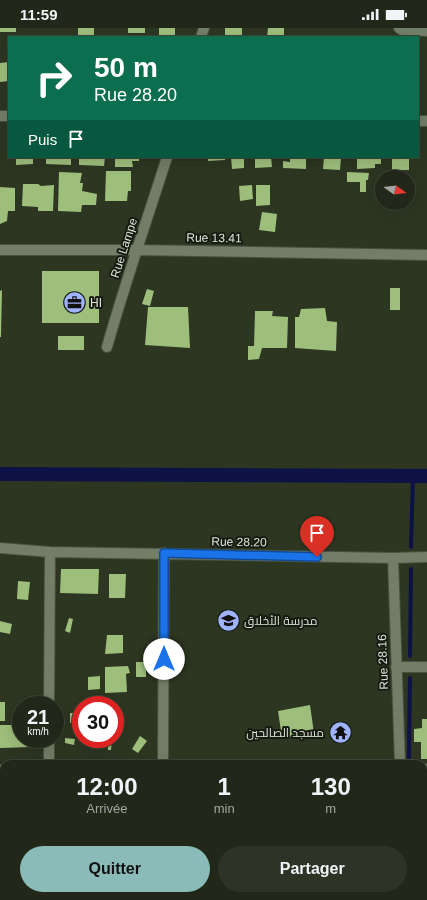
<!DOCTYPE html>
<html lang="fr">
<head>
<meta charset="utf-8">
<style>
	:root { --surface:#212819; --page:#2d3426; --text:#f1f3f6; --muted:#a2a6a2; --line:#3e4438; --accent:#8bbbb9 }
	body { margin:0; font-family:Helvetica,Cairo,sans-serif; background:var(--page); color:var(--text); height:100vh; display:flex; flex-direction:column; font-size:15px; white-space:nowrap }
	* { box-sizing:border-box; margin:0 }
	p { font-size:13px; color:var(--muted) }
	.icon { flex:none; width:22px; height:22px; fill:none; stroke:currentColor; stroke-width:2; stroke-linecap:round; stroke-linejoin:round }
	.map { position:relative; flex:1; overflow:hidden }
	.side { position:absolute; left:0px; top:732px; width:427px; height:140px; display:flex; flex-direction:column; background:var(--surface); border-radius:12px 12px 0 0; box-shadow:0 4px 16px #0002,0 0 0 1px var(--line) }
	.side>* { flex:none }
	.hud { position:absolute; left:8px; top:8px; width:411px; height:122px; border-radius:0px; box-shadow:0 4px 16px #0002,0 0 0 1px var(--line); background:#0b6e4f; color:#fff; overflow:hidden }
	.needle { width:26px; rotate:104deg }
	.fabs { position:absolute; left:375px; top:142px; display:grid; gap:8px }
	.fabs a { display:grid; place-items:center; width:40px; height:40px; border-radius:50%; background:var(--surface); box-shadow:0 4px 16px #0002,0 0 0 1px var(--line); font-size:20px }
	.speed { position:absolute; left:12px; top:668px; display:flex; gap:8px; font-size:20px; font-weight:700; text-align:center }
	.speed>* { display:grid; place-content:center; width:52px; height:52px; border-radius:50%; background:var(--surface); box-shadow:0 4px 16px #0002,0 0 0 1px var(--line); line-height:1 }
	.speed small { font-size:10px; font-weight:400 }
	.speed .limit { border:6px solid #d22; background:#fff; color:#111 }
	.pin { position:absolute; display:grid; place-items:center; width:34px; height:34px; color:#fff; margin:-41px -17px; border-radius:50% 50% 50% 0; rotate:-45deg; box-shadow:0 0 4px #0007 }
	.pin .icon { rotate:45deg }
	.me { position:absolute; width:44px; margin:-22px; rotate:0deg; stroke-linejoin:round; filter:drop-shadow(0 0 3px #0008) }
	.turn { display:flex; align-items:center; gap:14px; height:84px; padding:0 20px; font-size:18px }
	.turn .icon { width:52px; height:52px; stroke-width:2.5 }
	.turn b { display:block; font-size:28px; line-height:34px }
	.then { display:flex; align-items:center; height:38px; padding:0 20px; background:#0003; gap:8px; font-size:15px }
	.eta { display:flex; justify-content:space-evenly; align-items:center; height:68px; text-align:center }
	.eta b { font-size:24px; font-weight:700; line-height:28px }
	.button { display:flex; gap:8px; margin-top:auto; padding:8px 20px }
	.button a { flex:1; height:46px; border-radius:24px; background:var(--accent); color:#111; font-size:16px; font-weight:700; line-height:46px; text-align:center }
	.button a+a { background:var(--page); color:var(--text) }
	.status { display:flex; justify-content:space-between; align-items:center; height:28px; padding:0 20px; background:var(--surface); direction:ltr }
	.status svg { height:11px; fill:currentColor }
	.map>svg:first-child { display:block }
	.lines { fill:none; stroke-linecap:round; stroke-linejoin:round }
	.stream { stroke:#0e1246; stroke-width:4 }
	.canal { stroke:#0e1246; stroke-width:14 }
	.building { fill:#9ebe7c }
	.minor-casing { stroke:#495140; stroke-width:12 }
	.minor { stroke:#727e67; stroke-width:10 }
	.route-casing { stroke:#114b97; stroke-width:10 }
	.route { stroke:#1a73e8; stroke-width:7 }
	.labels { text-anchor:middle; stroke-width:4; stroke-linejoin:round; paint-order:stroke }
	.street-label { font-size:12px; fill:#dee5d8; stroke:#171c12 }
	.poi-label { font-size:12px; fill:#dee5d8; stroke:#171c12; text-anchor:start }
</style>
</head>
<body>
<div class="status"><b>11:59</b><svg viewBox="0 0 49 12"><path d="M0 12V9h3v3zM5 12V6h3v6zM10 12V3h3v9zM15 12V0h3v12zM26 1h20v11H26zM47 4h2v5h-2z"/></svg></div>
<div class="map">
<svg width="427" height="872" viewBox="0 0 427 872">
	<rect width="100%" height="100%" fill="#2c3621"/>
	<g class="lines">
		<path class="stream" d="M411 519 413 448
			M410 628 411 541
			M409 729 410 650"/>
		<path class="canal" d="M0 446 427 448"/>
	</g>
	<path class="building" d="M0 0H16V4H0Z
		M78 0H94V9H78Z
		M128 0H145V5H128Z
		M159 0H175V9H159Z
		M225 0H242V9H225Z
		M268 0H284V9H267Z
		M9 34V53L0 54V35Z
		M16 129H33V136L16 137Z
		M46 129H71V137L46 136Z
		M79 129H105L104 138 79 137Z
		M115 129H139V133H132L133 139H115Z
		M208 129H225V132L208 133Z
		M231 129H244V140L232 141Z
		M255 129H271L272 139 255 140Z
		M290 129H306V141L283 140V133L290 134Z
		M324 129 341 130 340 142 323 141Z
		M357 129H381V136H375V140L357 141Z
		M392 129H409V142H392Z
		M106 143H131V163H128L127 173H105Z
		M59 144 82 145 80 155H83L82 163 97 166 96 177H82L81 184 58 183Z
		M347 144 369 145 368 152H366V164H360V154H347Z
		M23 156H38L41 158 54 157 53 183H38V179L22 178Z
		M252 157 253 171 240 173 239 158Z
		M256 157H270V177L256 178Z
		M0 159 15 160V183H8L7 193 0 196Z
		M262 184 277 186 275 204 259 202Z
		M42 243H99V295H42Z
		M390 260H400V282H390Z
		M147 261 154 263 150 278 142 276Z
		M2 262 1 309H0V263Z
		M148 279H188L190 320 145 317Z
		M325 280 327 293 337 294 336 323 295 320V289H299L301 281Z
		M255 283H273L272 288 288 289 287 320H262L259 331 248 332V318H254Z
		M58 308H84V322H58Z
		M61 541H99L98 566 60 565Z
		M109 546H126L125 570H109Z
		M18 553 30 554 28 572 17 571Z
		M69 590 73 591 70 605 65 603Z
		M0 593 12 596 10 606 0 604Z
		M107 607H123V625L105 626Z
		M136 634H146V649H136Z
		M128 638 130 645 126 646 127 664 105 665V639Z
		M100 648V661L88 662V649Z
		M0 674H5V693H0Z
		M310 677 314 705 282 710 278 683Z
		M70 685H81V695H70Z
		M422 691H427V731H421V714H414V701L422 700Z
		M0 697H21V711H31V719L0 720Z
		M140 708 147 713 138 725 132 721Z
		M65 710 75 711 74 717 65 715Z
		M107 711H112L111 722H108Z
		M0 784H4L3 802H0Z
		M191 868H213V870H191Z"/>
	<g class="lines">
		<defs>
			<path id="minor" d="M399 0 402 2 427 3
				M201 9 204 0
				M0 88H9
				M418 93H427
				M0 222H137L427 227
				M107 319C125 255 147 192 167 129
				M0 520 50 524 393 530 427 529
				M393 530 400 736
				M396 639H427
				M49 677 50 524
				M49 736V711
				M163 736 164 525
				M423 741H427
				M0 742H4
				M401 868V872
				M47 872V868
				M162 872V868
				M278 872V868"/>
		</defs>
		<use href="#minor" class="minor-casing"/>
		<use href="#minor" class="minor"/>
	</g>
	<g class="lines">
		<defs>
			<path id="route" d="M164 631V525L317 529"/>
		</defs>
		<use href="#route" class="route-casing"/>
		<use href="#route" class="route"/>
	</g>
	<defs>
		<symbol id="office-disc" viewBox="-11 -11 22 22"><circle r="9.5" fill="#a0b3fd" stroke="#171c12"/><path d="M-6-3h4V-5.5h4V-3h4V5H-6ZM-1-4.5V-3h2v-1.5ZM-6 0V1H6V0Z" fill="#111"/></symbol>
		<symbol id="school-disc" viewBox="-11 -11 22 22"><circle r="9.5" fill="#a0b3fd" stroke="#171c12"/><path d="M0-5L7-2L0 1L-7-2ZM-4 1L0 2.5L4 1V4Q0 6-4 4Z" fill="#111"/></symbol>
		<symbol id="temple-disc" viewBox="-11 -11 22 22"><circle r="9.5" fill="#a0b3fd" stroke="#171c12"/><path d="M0-6L5-2H3V0L6.5 2.5H4V6H1.5V3h-3V6H-4V2.5H-6.5L-3 0V-2H-5Z" fill="#111"/></symbol>
	</defs>
	<g fill-rule="evenodd">
		<use href="#office-disc" x="62" y="262" width="25" height="25"/>
		<use href="#school-disc" x="216" y="580" width="25" height="25"/>
		<use href="#temple-disc" x="328" y="692" width="25" height="25"/>
	</g>
	<g class="labels">
		<g class="street-label">
			<text transform="translate(214 210) rotate(1)" y="4">Rue 13.41</text>
			<text transform="translate(124 220) rotate(-72)" y="4">Rue Lampe</text>
			<text transform="translate(239 514) rotate(1)" y="4">Rue 28.20</text>
			<text transform="translate(383 634) rotate(-92)" y="4">Rue 28.16</text>
		</g>
		<g class="poi-label">
			<text x="90" y="279">HI</text>
			<text x="244" y="597">مدرسة الأخلاق</text>
			<text x="324" y="709" text-anchor="end">مسجد الصالحين</text>
		</g>
	</g>
</svg>
<div class="fabs">
<a><svg class="needle" viewBox="-14 -14 28 28"><path d="M0-13l5 13h-10z" fill="#e53935"/><path d="M0 13l5-13h-10z" fill="#a2a6a2"/></svg></a>
</div>
<div class="speed"><div>21<small>km/h</small></div><div class="limit">30</div></div>
<div class="pin" style="left:317px;top:529px;background:#d93025"><svg class="icon" aria-label="arrive" viewBox="0 0 24 24"><path d="M6 21V4h12l-3 4 3 4H6"/></svg></div>
<svg class="me" style="left:164px;top:631px" viewBox="-20 -20 40 40"><circle r="19" fill="#fff"/><path d="M0-13L10 11 0 6-10 11z" fill="#1a73e8"/></svg>
<div class="hud">
<div class="turn"><svg class="icon" aria-label="right" viewBox="0 0 24 24"><path d="M7 20v-9h11M14 6l5 5-5 5"/></svg><div><b>50 m</b>Rue 28.20</div></div>
<div class="then">Puis<svg class="icon" aria-label="arrive" viewBox="0 0 24 24"><path d="M6 21V4h12l-3 4 3 4H6"/></svg></div>
</div>
<section class="side">
<div class="eta">
<div><b>12:00</b><p>Arrivée</p></div>
<div><b>1</b><p>min</p></div>
<div><b>130</b><p>m</p></div>
</div>
<div class="button"><a>Quitter</a><a>Partager</a></div>
</section>
</div>
</body>
</html>
